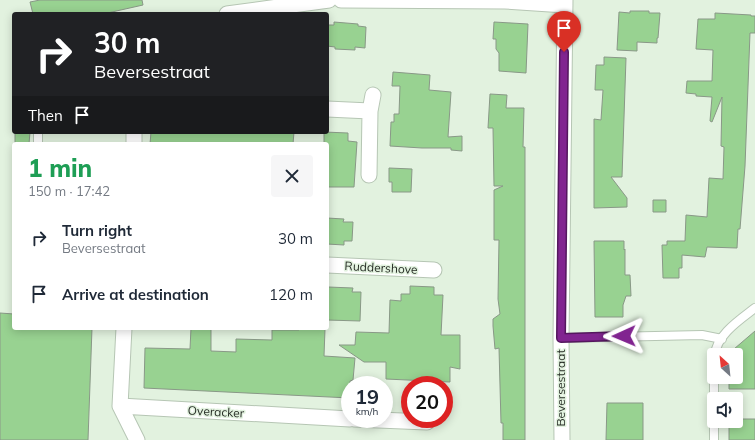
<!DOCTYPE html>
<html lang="en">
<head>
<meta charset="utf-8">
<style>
	:root { --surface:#fff; --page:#f6f6f7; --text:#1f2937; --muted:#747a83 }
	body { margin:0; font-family:Mulish,sans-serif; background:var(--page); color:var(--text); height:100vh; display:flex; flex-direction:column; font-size:15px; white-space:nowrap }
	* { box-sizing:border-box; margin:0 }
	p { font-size:13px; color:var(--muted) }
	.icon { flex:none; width:22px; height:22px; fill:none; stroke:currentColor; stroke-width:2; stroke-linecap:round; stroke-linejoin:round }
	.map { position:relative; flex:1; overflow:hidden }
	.side { position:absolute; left:12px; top:142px; width:317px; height:188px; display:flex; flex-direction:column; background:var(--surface); border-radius:4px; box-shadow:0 2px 10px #0003 }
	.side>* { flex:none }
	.banner { position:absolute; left:12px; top:12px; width:317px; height:122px; border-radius:4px; box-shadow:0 2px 10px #0003; background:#202124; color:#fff; overflow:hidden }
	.needle { width:26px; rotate:333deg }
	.fabs { position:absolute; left:707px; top:348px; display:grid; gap:8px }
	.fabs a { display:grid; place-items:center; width:36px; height:36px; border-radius:4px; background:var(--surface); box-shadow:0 2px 10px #0003; font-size:20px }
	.speed { position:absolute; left:341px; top:376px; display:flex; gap:8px; font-size:20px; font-weight:700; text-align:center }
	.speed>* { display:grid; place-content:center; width:52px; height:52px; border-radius:50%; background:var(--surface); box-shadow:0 2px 10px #0003; line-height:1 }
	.speed small { font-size:10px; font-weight:400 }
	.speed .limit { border:6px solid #d22; background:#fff; color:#111 }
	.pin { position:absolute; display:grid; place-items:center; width:34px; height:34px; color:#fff; margin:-41px -17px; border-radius:50% 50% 50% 0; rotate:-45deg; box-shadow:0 0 4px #0007 }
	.pin .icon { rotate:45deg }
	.me { position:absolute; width:44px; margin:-22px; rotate:269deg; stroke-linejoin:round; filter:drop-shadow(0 0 3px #0008) }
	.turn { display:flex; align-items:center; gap:14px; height:84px; padding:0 16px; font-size:18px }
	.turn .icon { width:52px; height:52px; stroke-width:2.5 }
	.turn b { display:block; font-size:28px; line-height:34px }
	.then { display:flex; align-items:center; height:38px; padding:0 16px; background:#0003; gap:8px; font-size:15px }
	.round { display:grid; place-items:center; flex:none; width:42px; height:42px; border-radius:4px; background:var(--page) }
	.overview { display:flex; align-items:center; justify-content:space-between; height:68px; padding:0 16px }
	h1 { font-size:24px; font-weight:800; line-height:30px; color:#1e9e55 }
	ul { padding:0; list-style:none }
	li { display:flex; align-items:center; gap:12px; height:56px; padding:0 16px }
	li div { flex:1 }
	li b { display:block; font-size:15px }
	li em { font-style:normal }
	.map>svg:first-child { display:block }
	.building { fill:#98d291; stroke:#899887 }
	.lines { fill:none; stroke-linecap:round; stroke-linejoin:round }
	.service-casing { stroke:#b6c6b4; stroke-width:10 }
	.minor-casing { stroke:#b6c6b4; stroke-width:17 }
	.service { stroke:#fff; stroke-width:8 }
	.minor { stroke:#fff; stroke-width:15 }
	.route-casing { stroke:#54175e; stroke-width:10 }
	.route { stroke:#812490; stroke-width:7 }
	.labels { text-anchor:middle; stroke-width:3; stroke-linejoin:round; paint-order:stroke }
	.street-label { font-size:12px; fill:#262c25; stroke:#e2f2df }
</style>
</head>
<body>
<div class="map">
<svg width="755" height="440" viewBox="0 0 755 440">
	<rect width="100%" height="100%" fill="#e2f2df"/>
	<path class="building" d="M40 0H142L143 5 103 14H33L30 2Z
		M630 11H649V13H660L658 38H657V43L637 42V51L617 50 619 12 630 13Z
		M715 13 751 15V16H755V33H750L745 166 740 229H738L737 248 707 247 705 257 682 255V268H679V278H663L662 245H667V241H685L686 215 707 217 709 178 723 179 724 147 721 146 722 97 712 122 710 121 712 97 696 96V94L686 93 687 81H712L713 50 696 49 698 19H715Z
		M334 22 358 24V26L366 27 365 48 355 47V50L335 49V47L327 46V25H334Z
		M494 22 528 24 526 73 499 71V53L496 49V39H493Z
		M604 57 626 58 622 177H611L627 198V207L594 208V119L601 120 603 90H595L596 65H604Z
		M393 72 430 75 429 90 451 92 448 137 462 136V151L451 150V148H422L390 146 391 122H394V114H399L400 86H392Z
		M490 94 507 95 506 108H524L523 147H525V440H503V423H501L499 348 495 349 493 326V319L500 314 498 299 499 240H494V190L503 186H494L493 128H488Z
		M15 132H30L29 144H15Z
		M151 132H294L293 144H150Z
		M324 132 348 133V141L357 142 354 187H327V144H324Z
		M389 168 412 169 411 192H392V182H389Z
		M653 200H666V212H653Z
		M327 218 344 219 343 222H353L352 241H344V245L327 244Z
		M594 241H624V250L625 249V275H630L631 296H626L623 305V317H595Z
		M410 286 434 287V295H443L441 335H460V369L450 367V382L386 379V362H364L339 345H355L356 332 389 333 390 300 401 301V294H410Z
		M328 287 353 288 352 292H361L360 321 327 320Z
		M0 313 14 314V328H92L88 440H0Z
		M191 328H211V351L236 352V339L272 340V330H299L300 328 325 329 324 356 355 358 353 380 350 381V398L144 388 145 348 190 349Z
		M755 331V389H729V377H736V355H731L734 349Z
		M607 403H643V440H606Z
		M736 419H755V440H729V421H736Z"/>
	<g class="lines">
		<defs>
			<path id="service" d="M38 144V132
				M561 338 702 335 722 339
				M715 355C716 335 741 319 755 308
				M714 440V377"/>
			<path id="minor" d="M341 0 505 1 565 5
				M227 14 329 0
				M327 109 370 111
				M134 144V132
				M369 175 370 111 373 95
				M327 265 434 270
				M120 406 124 328
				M354 419 427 422
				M137 440 120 406 350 419
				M562 440 561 338 565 0"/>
		</defs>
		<use href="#service" class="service-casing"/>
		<use href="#minor" class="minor-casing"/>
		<use href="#service" class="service"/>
		<use href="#minor" class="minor"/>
	</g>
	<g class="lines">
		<defs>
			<path id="route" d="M564 52 561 338 624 336"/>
		</defs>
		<use href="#route" class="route-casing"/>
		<use href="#route" class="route"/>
	</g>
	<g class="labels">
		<g class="street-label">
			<text transform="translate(381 268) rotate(3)" y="4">Ruddershove</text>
			<text transform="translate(561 388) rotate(-90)" y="4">Beversestraat</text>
			<text transform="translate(216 412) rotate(3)" y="4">Overacker</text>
		</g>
	</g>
</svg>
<div class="fabs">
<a><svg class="needle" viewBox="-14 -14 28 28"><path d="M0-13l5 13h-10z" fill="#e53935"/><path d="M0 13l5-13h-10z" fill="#747a83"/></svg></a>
<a><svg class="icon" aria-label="sound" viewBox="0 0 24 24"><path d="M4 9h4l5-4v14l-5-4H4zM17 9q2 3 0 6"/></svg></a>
</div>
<div class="speed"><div>19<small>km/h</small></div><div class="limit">20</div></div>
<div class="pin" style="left:564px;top:52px;background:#d93025"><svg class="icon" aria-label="arrive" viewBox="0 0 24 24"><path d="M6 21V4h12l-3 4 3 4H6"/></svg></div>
<svg class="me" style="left:624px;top:336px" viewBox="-20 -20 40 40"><path d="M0-17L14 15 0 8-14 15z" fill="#812490" stroke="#fff" stroke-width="4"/></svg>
<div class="banner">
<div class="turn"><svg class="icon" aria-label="right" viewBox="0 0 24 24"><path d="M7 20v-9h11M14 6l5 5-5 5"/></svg><div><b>30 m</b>Beversestraat</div></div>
<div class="then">Then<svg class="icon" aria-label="arrive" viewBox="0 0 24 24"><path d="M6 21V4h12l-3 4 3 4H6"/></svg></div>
</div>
<section class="side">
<div class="overview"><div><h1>1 min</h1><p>150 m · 17:42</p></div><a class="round"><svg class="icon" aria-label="close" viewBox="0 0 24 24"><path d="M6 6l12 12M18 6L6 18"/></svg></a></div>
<ul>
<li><svg class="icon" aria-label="right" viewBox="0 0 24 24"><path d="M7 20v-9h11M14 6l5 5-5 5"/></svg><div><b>Turn right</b><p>Beversestraat</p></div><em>30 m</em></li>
<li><svg class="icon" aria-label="arrive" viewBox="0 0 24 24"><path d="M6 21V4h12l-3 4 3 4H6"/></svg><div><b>Arrive at destination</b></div><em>120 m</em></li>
</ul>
</section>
</div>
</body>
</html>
